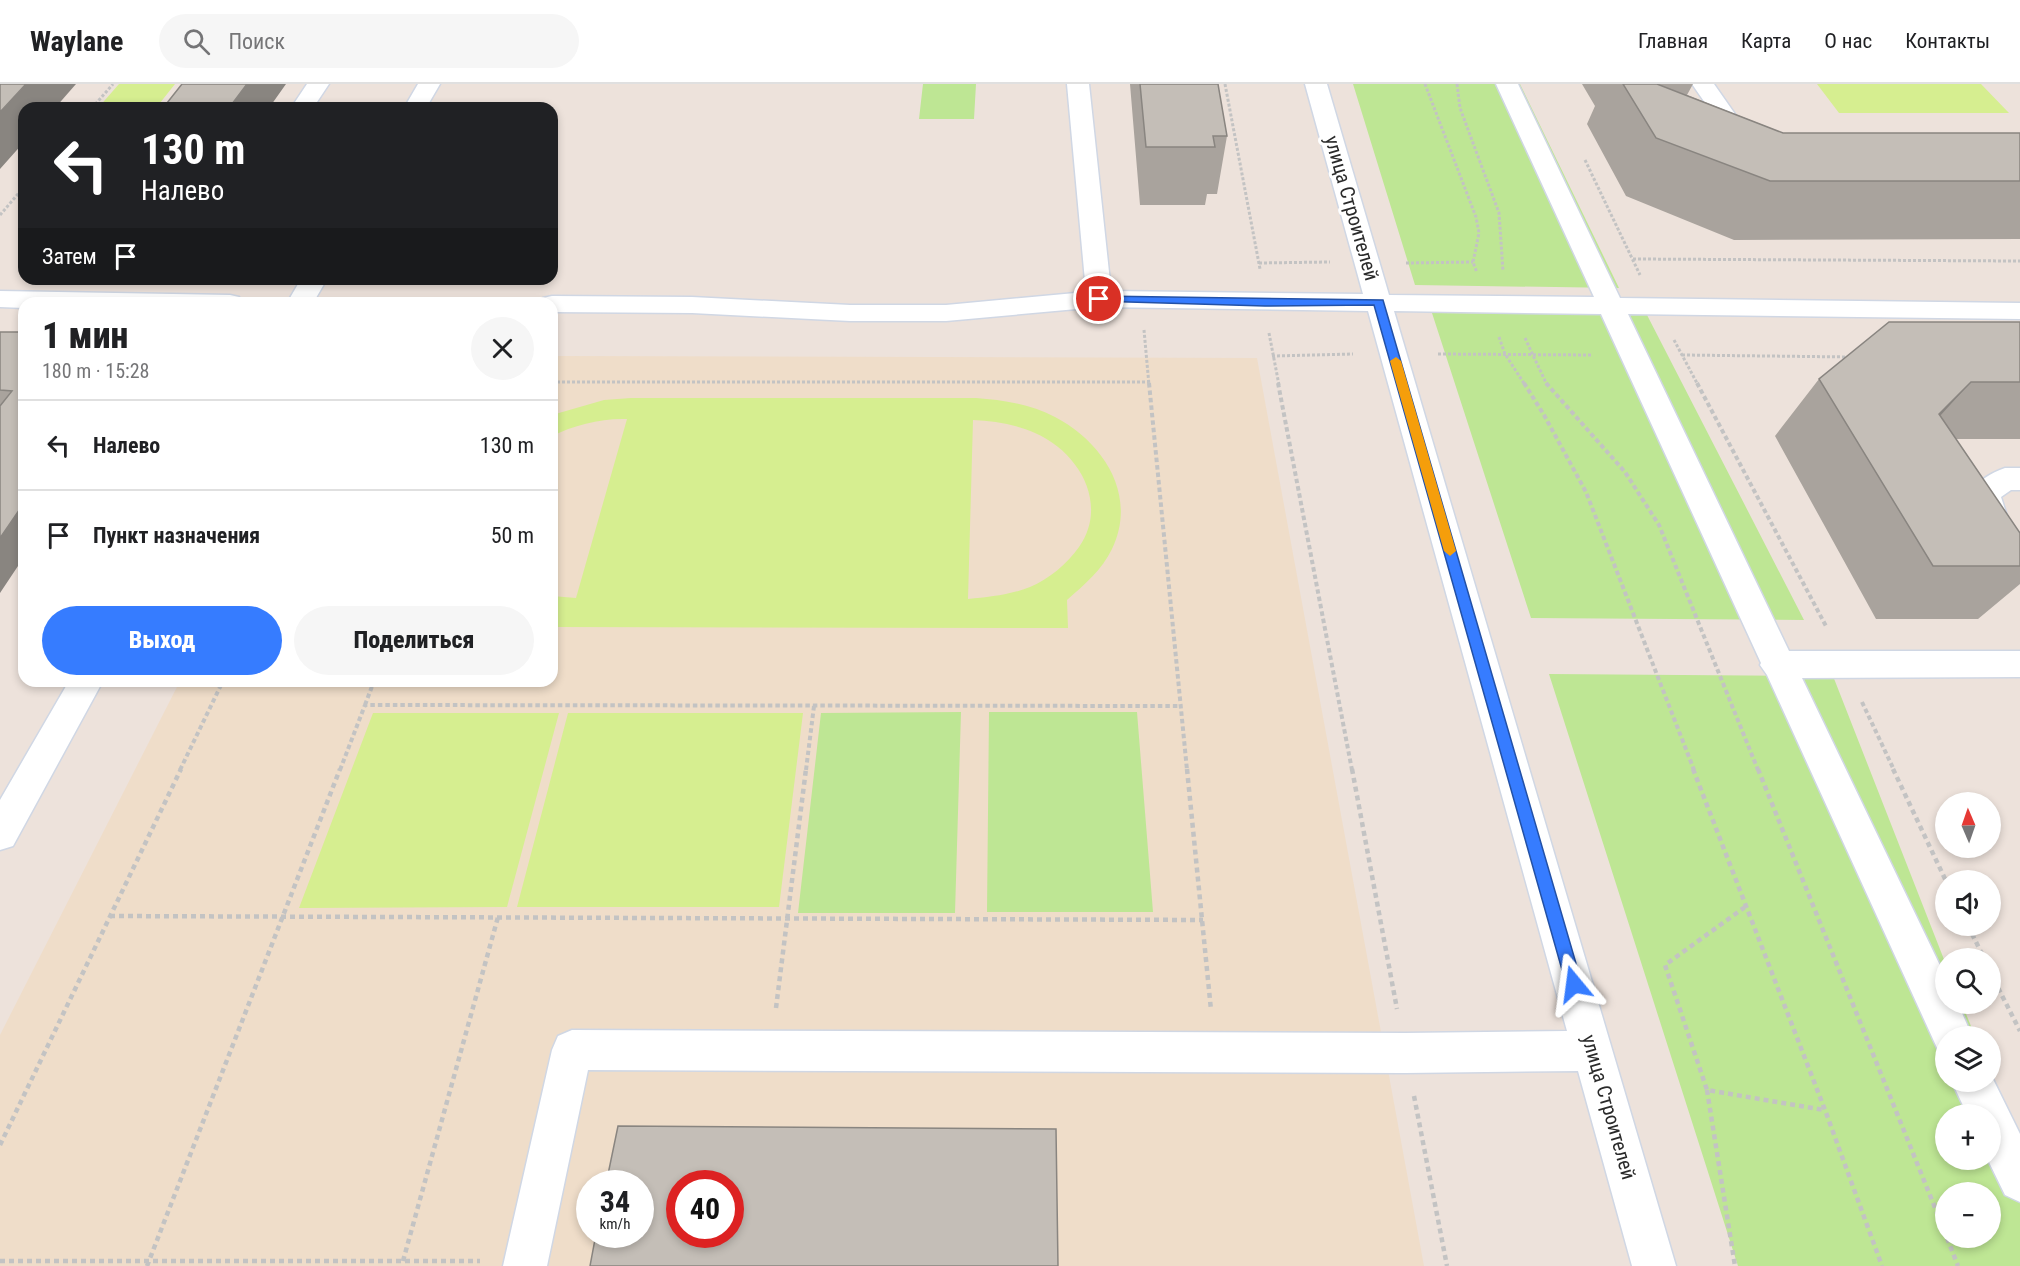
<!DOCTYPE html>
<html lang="ru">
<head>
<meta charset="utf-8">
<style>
	:root { --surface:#fff; --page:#f6f6f6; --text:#202124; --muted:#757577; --line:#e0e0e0; --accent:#367cff }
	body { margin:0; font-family:"Roboto Condensed",sans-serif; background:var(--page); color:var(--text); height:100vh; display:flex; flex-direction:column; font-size:22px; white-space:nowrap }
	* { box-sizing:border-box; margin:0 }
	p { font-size:20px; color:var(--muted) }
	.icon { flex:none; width:33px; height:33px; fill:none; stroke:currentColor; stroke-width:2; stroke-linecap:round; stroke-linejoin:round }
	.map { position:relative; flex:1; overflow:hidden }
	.panel { position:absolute; left:18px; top:213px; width:540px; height:390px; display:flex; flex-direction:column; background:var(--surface); border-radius:18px; box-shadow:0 3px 9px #0003 }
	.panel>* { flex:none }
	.top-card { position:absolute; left:18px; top:18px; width:540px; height:183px; border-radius:18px; box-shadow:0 3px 9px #0003; background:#202124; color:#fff; overflow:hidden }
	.needle { width:39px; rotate:358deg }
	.buttons { position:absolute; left:1935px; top:708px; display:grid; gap:12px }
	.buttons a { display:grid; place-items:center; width:66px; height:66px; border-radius:50%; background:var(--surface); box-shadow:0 3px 9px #0003; font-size:30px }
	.speed { position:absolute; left:576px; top:1086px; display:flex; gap:12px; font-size:30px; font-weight:700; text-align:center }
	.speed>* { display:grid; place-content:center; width:78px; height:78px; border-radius:50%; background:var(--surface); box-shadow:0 3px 9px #0003; line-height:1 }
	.speed small { font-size:15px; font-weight:400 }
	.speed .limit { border:9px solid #d22; background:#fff; color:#111 }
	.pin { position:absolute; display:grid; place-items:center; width:51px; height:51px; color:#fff; margin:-26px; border:3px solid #fff; border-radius:50%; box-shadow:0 2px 6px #0007 }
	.me { position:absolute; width:66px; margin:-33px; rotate:344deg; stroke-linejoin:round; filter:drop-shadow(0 0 4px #0008) }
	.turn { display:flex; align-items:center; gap:21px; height:126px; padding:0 24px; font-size:27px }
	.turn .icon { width:78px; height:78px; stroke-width:2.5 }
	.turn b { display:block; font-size:42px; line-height:51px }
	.then { display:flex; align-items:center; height:57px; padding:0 24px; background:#0003; gap:12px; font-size:22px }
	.round { display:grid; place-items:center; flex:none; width:63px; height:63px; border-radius:32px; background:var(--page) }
	.headline { display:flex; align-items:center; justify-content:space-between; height:102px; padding:0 24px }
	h1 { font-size:36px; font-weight:800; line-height:45px }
	.cta { display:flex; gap:12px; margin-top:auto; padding:12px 24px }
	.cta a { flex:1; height:69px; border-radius:36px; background:var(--accent); color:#fff; font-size:24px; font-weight:800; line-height:69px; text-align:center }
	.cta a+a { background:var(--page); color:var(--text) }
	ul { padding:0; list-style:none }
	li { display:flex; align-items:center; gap:18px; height:90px; padding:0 24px; border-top:2px solid var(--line) }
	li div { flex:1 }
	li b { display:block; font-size:22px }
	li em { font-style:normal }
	header { display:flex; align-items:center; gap:36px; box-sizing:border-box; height:84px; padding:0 30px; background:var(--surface); border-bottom:2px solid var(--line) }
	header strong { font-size:28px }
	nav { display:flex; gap:33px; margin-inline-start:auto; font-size:21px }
	.search { width:420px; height:54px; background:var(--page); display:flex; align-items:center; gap:15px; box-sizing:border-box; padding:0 21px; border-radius:33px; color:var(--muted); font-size:22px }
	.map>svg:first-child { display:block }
	.education { fill:#efddc9; fill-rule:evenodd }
	.green { fill:#bee694; fill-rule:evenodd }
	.pitch { fill:#d6ee90; fill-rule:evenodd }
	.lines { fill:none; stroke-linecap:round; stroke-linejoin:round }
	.minor-casing { stroke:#d0d7e4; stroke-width:3 }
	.path-far2 { stroke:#c3c3c3; stroke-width:3; stroke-dasharray:3 2; stroke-linecap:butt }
	.path-far1 { stroke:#c3c3c3; stroke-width:4; stroke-dasharray:4.5 3; stroke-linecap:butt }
	.path { stroke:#c3c3c3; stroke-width:4.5; stroke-dasharray:5 4; stroke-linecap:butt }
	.minor { fill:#fff; fill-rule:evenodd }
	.wall { fill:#a9a39d }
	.shaded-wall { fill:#898580 }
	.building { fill:#c4beb7; stroke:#898580; stroke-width:1.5; fill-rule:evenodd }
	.route { fill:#367cff; stroke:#2351a6; stroke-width:1.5 }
	.slow { fill:#f59e0b }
	.labels { text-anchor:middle; stroke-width:6; stroke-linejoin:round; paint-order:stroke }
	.street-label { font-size:20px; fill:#2a2a2a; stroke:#fff }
</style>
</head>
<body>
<header>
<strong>Waylane</strong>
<div class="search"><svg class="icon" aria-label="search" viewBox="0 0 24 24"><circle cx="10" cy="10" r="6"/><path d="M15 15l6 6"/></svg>Поиск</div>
<nav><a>Главная</a><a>Карта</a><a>О нас</a><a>Контакты</a></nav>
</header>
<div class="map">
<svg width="2020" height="1182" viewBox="0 0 2020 1182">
	<rect width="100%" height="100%" fill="#ede2db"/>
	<path class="education" d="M552 272 1257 274 1424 1182H0V951L180 597H552ZM590 1100H640V1150H590ZM680 1100H730V1150H680Z"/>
	<path class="green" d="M923 0H976L974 35H919Z
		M1353 0H1520L1619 204 1415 201Z
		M1432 229 1647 231 1804 536 1531 534Z
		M1549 590 1833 592 1945 878 1946 920H1962L1975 952H1946V998H1990L2020 1067V1182H1738ZM1946 1030H1990V1076H1946ZM1946 1108H1990V1154H1946Z
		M961 628 955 829H798L821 629Z
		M989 628H1137L1153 828H987Z"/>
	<path class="pitch" d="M119 0H175L156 24H98Z
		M1817 0H1981L2009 29H1839Z
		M631 314H976C1003 316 1031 320 1055 333 1103 358 1138 411 1112 465 1102 486 1084 501 1067 516L1068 544 552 543V512L576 514 627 335C602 334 574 341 552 352V331L604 316ZM973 336C994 337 1015 340 1035 349 1079 368 1109 420 1079 463 1067 480 1049 495 1030 503 1010 511 989 513 968 515Z
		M373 629H559L507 823 299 824Z
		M568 629H803L779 823H517Z"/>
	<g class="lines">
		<defs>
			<path id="minor" d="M307 0H329L313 24H291Z
				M418 0H440L426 24H404Z
				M1067 0H1089L1111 207 1363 210 1305 0H1327L1389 211 1594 213 1496 0H1518L1620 214 2020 219V235L1628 230 1789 567H2020V593L1802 594 1946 894V920H1958L1972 952H1946V969L1938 966 1767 591 1760 581 1761 579 1601 230 1394 227 1676 1182H1632L1578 987 1405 989 588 986 547 1182H503L552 966 558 952 572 946 1405 949 1567 947 1368 227 1099 223 946 237H850L692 229 552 228V219H540L543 214 552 212 692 213 850 221H946L1086 208Z
				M1692 0H1714L1756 60 1753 65 1745 67 1737 65Z
				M301 195H327L313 219H287Z
				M0 207 230 211 239 213 243 219H24V224L0 223Z
				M2005 384H2020V406H2011L2001 413 2008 435 2020 452V488C1995 480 1978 434 1970 410 1977 397 1991 389 2005 384Z
				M69 597H103L13 762 0 766V716Z
				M1990 989 2020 1050V1118L2005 1111 1988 1076H1990V1030H1967L1952 998H1990Z"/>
		</defs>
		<use href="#minor" class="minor-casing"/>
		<path class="path-far2" d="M1225 0 1260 185
			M1425 0 1476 133 1479 149 1473 178 1477 189
			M1457 0 1460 24 1499 129 1503 187
			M92 24 113 0
			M1585 76 1640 191
			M0 131 24 103
			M1633 175 2020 177
			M1259 179 1330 178
			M1406 179 1473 178
			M1144 246 1149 301
			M1269 249 1279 301
			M1499 253 1505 270 1525 301
			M1525 254 1547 301
			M1674 256 1698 301
			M1438 270 1593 271
			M1682 271 1851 273
			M1272 272 1353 270
			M552 298H1149"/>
		<path class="path-far1" d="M1149 299 1187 686
			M1278 299 1352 686
			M1524 299 1544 331 1586 408 1694 686
			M1546 299 1625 388 1659 441 1758 686
			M1697 299 1827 544
			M1862 618 1894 686
			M365 621 374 597
			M180 686 223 597
			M340 686 365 621 1181 622
			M806 686 814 622"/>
		<path class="path" d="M1187 685 1211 926
			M1352 685 1397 925
			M1693 685 1825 1026 1882 1182
			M1758 685 1946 1151
			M1893 685 1946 797
			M1745 823 1665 881 1707 1006 1824 1026
			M110 832 1203 836
			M1968 842 1984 874
			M1990 888 2020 947
			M776 924 806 685
			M1707 1006 1735 1182
			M1414 1012 1447 1182
			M0 1061 181 685
			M1947 1154 1958 1182
			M0 1177H480
			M403 1177 498 833
			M147 1182 340 685"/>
		<use href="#minor" class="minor"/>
	</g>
	<path class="wall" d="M1130 0H1218L1227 52 1217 110H1207L1205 121H1140Z
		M1582 0H1693L1687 11 1783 49H2020V155L1734 156 1626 112 1587 40 1595 22Z
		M2020 238V355H1956L2020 449V500L1978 535H1876L1775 352 1819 295Z
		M0 248H24L0 509Z"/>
	<path class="shaded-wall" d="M26 0H76L55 24H24V58L0 85V28Z
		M247 0H286L269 24H229Z
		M1971 298 1919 355 1939 330Z
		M24 419V473L0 509V454Z"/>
	<path class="building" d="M0 0H26L0 28Z
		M182 0H247L229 24H163Z
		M1140 0H1218L1227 52H1213L1215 63H1146Z
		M1623 0H1657L1783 49H2020V97H1770L1656 54Z
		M1889 238H2020V298H1971L1939 330 2020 449V482H1933L1819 295Z
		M0 248H24V419L0 454V322L12 307 0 306Z
		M618 1042 1056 1045 1058 1182H590L596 1150H640V1100H606ZM680 1100H730V1150H680Z"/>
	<path class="route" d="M1099 212 1383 216 1582 900 1580 905 1574 908 1569 905 1566 900 1374 221 1265 222 1095 217 1094 215Z"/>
	<path class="slow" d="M1396 273 1401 277 1456 467 1450 472 1444 467 1390 277Z"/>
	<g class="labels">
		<g class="street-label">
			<text transform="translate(1352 124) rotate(74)" y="7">улица Строителей</text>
			<text transform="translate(1609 1023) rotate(74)" y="7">улица Строителей</text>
		</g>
	</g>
</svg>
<div class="buttons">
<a><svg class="needle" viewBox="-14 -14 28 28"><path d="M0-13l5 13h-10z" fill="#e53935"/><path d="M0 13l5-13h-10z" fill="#757577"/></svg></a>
<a><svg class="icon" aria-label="sound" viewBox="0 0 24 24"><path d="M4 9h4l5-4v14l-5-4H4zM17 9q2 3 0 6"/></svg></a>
<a><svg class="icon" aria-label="search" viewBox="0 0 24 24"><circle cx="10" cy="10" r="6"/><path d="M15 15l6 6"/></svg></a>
<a><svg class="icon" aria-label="layers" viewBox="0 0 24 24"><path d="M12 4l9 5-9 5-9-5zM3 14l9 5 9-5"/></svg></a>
<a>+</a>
<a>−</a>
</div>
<div class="speed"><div>34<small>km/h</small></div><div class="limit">40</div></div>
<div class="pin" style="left:1099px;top:215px;background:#d93025"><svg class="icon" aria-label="arrive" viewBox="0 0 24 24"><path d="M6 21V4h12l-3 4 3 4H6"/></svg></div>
<svg class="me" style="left:1574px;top:900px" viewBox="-20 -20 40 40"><path d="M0-17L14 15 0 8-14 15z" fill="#367cff" stroke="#fff" stroke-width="4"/></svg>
<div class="top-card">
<div class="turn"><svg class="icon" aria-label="left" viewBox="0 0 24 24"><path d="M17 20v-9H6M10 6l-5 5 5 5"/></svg><div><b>130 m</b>Налево</div></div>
<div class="then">Затем<svg class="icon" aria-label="arrive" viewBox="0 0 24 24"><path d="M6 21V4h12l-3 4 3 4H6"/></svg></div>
</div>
<section class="panel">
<div class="headline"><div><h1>1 мин</h1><p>180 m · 15:28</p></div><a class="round"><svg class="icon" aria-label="close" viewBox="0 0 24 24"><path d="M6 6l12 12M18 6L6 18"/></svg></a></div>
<ul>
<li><svg class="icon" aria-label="left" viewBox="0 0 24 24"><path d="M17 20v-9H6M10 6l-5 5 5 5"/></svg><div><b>Налево</b></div><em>130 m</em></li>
<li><svg class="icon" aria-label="arrive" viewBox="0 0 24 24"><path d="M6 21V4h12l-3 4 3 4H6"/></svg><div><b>Пункт назначения</b></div><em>50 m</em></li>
</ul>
<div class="cta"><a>Выход</a><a>Поделиться</a></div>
</section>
</div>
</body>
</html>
